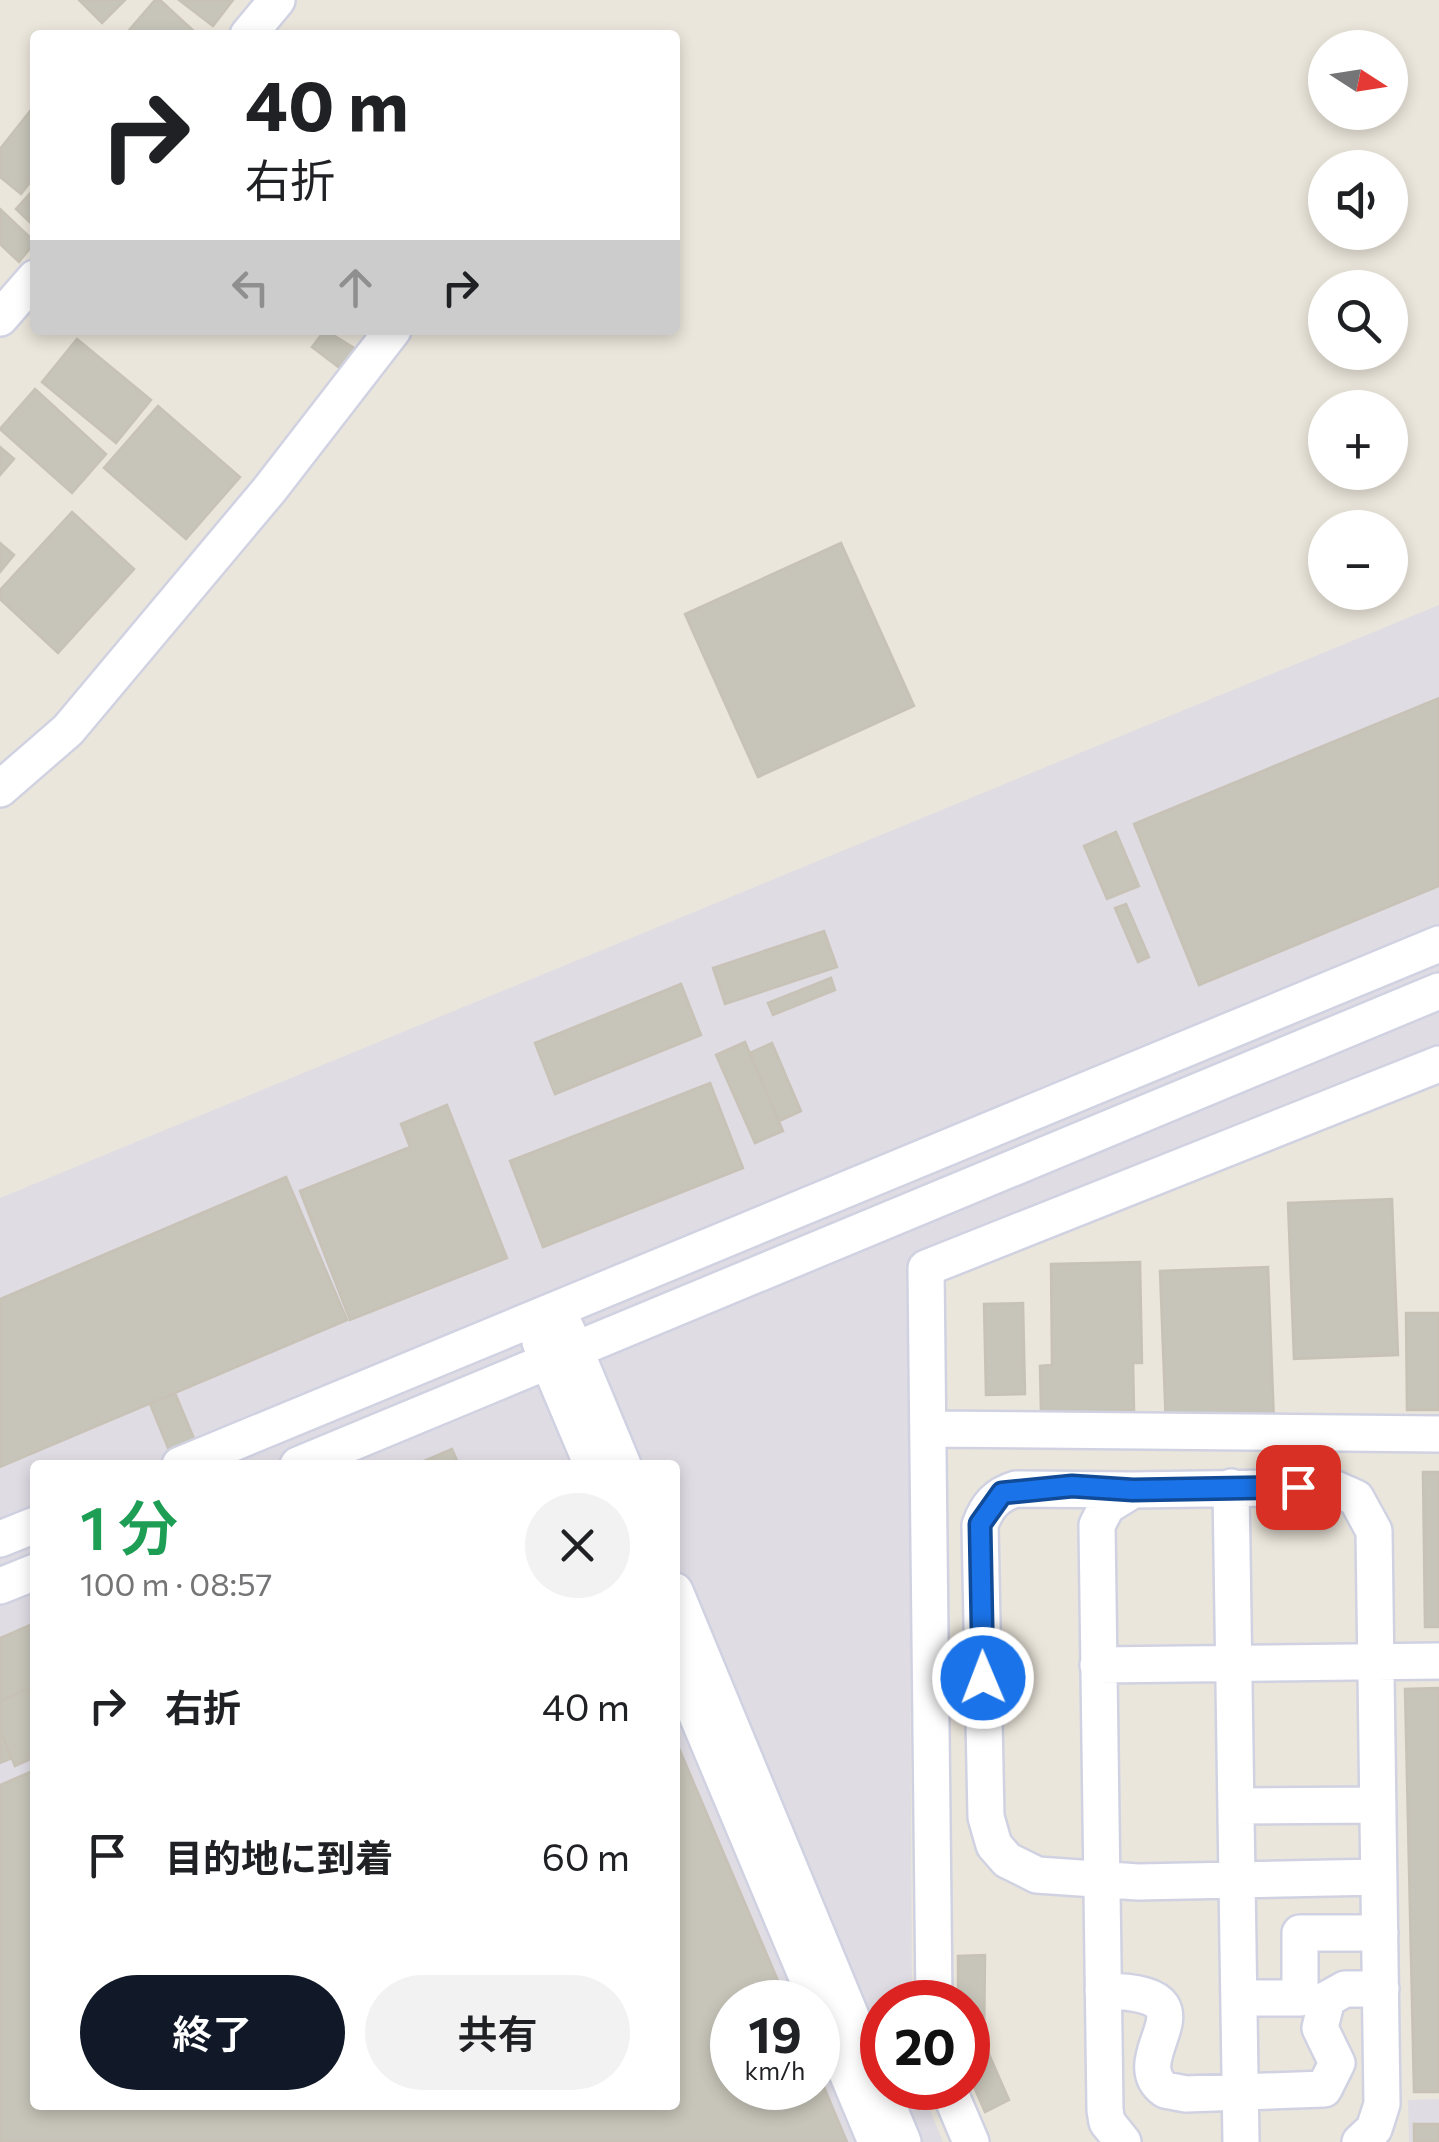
<!DOCTYPE html>
<html lang="ja">
<head>
<meta charset="utf-8">
<style>
	:root { --surface:#fff; --page:#f2f2f2; --text:#202124; --muted:#757577; --accent:#111827 }
	body { margin:0; font-family:Commissioner,"Noto Sans JP",sans-serif; background:var(--page); color:var(--text); height:100vh; display:flex; flex-direction:column; font-size:38px; white-space:nowrap }
	* { box-sizing:border-box; margin:0 }
	p { font-size:32px; color:var(--muted) }
	.icon { flex:none; width:55px; height:55px; fill:none; stroke:currentColor; stroke-width:2; stroke-linecap:round; stroke-linejoin:round }
	.map { position:relative; flex:1; overflow:hidden }
	.details { position:absolute; left:30px; top:1460px; width:650px; height:650px; display:flex; flex-direction:column; background:var(--surface); border-radius:10px; box-shadow:0 5px 15px #0003 }
	.details>* { flex:none }
	.hud { position:absolute; left:30px; top:30px; width:650px; height:305px; border-radius:10px; box-shadow:0 5px 15px #0003; background:#fff; color:var(--text); overflow:hidden }
	.needle { width:65px; rotate:102deg }
	.fabs { position:absolute; left:1308px; top:30px; display:grid; gap:20px }
	.fabs a { display:grid; place-items:center; width:100px; height:100px; border-radius:50%; background:var(--surface); box-shadow:0 5px 15px #0003; font-size:50px }
	.speed { position:absolute; left:710px; top:1980px; display:flex; gap:20px; font-size:50px; font-weight:700; text-align:center }
	.speed>* { display:grid; place-content:center; width:130px; height:130px; border-radius:50%; background:var(--surface); box-shadow:0 5px 15px #0003; line-height:1 }
	.speed small { font-size:25px; font-weight:400 }
	.speed .limit { border:15px solid #d22; background:#fff; color:#111 }
	.pin { position:absolute; display:grid; place-items:center; width:85px; height:85px; color:#fff; margin:-42px; border-radius:20px; box-shadow:0 5px 15px #0006 }
	.me { position:absolute; width:110px; margin:-55px; rotate:359deg; stroke-linejoin:round; filter:drop-shadow(0 0 8px #0008) }
	.turn { display:flex; align-items:center; gap:35px; height:210px; padding:0 50px; font-size:45px }
	.turn .icon { width:130px; height:130px; stroke-width:2.5 }
	.turn b { display:block; font-size:70px; line-height:85px }
	.lanes { display:flex; align-items:center; height:95px; padding:0 50px; background:#0003; justify-content:center; gap:50px; direction:ltr }
	.lanes .off { opacity:.35 }
	.round { display:grid; place-items:center; flex:none; width:105px; height:105px; border-radius:52px; background:var(--page) }
	.overview { display:flex; align-items:center; justify-content:space-between; height:170px; padding:0 50px }
	h1 { font-size:60px; font-weight:600; line-height:75px; color:#1e9e55 }
	.action { display:flex; gap:20px; margin-top:auto; padding:20px 50px }
	.action a { flex:1; height:115px; border-radius:60px; background:var(--accent); color:#fff; font-size:40px; font-weight:600; line-height:115px; text-align:center }
	.action a+a { background:var(--page); color:var(--text) }
	ul { padding:0; list-style:none }
	li { display:flex; align-items:center; gap:30px; height:150px; padding:0 50px }
	li div { flex:1 }
	li b { display:block; font-size:38px }
	li em { font-style:normal }
	.map>svg:first-child { display:block }
	.industrial { fill:#dfdce4; fill-rule:evenodd }
	.building { fill:#c7c4b9; stroke:#c7c2b5; stroke-width:2.5 }
	.lines { fill:none; stroke-linecap:round; stroke-linejoin:round }
	.minor-casing { stroke:#d0d2e2; stroke-width:40 }
	.minor { stroke:#fff; stroke-width:35 }
	.route-casing { stroke:#114b97; stroke-width:25 }
	.route { stroke:#1a73e8; stroke-width:18 }
</style>
</head>
<body>
<div class="map">
<svg width="1439" height="2142" viewBox="0 0 1439 2142">
	<rect width="100%" height="100%" fill="#ebe6db"/>
	<path class="industrial" d="M1439 605V1046L908 1262 912 2002H882V2088H921L943 2142H0V1198ZM35 1465H675V2105H35ZM732 2002H818V2088H732Z
		M1439 2099V2142H1409L1408 2100Z"/>
	<path class="building" d="M79 0H125L102 23Z
		M155 0H160L196 33 125 35Z
		M179 0H233L213 26Z
		M34 106 35 176 21 194 0 177V149Z
		M35 188V227L16 209Z
		M0 209 35 242 19 262 0 244Z
		M325 330 356 349 341 369 312 347Z
		M77 339 151 400 116 443 42 382Z
		M35 389 106 454 72 493 0 429Z
		M158 406 240 477 186 539 104 468Z
		M0 447 14 459 0 475Z
		M72 512 134 569 58 653 0 599V590Z
		M0 543 14 555 0 572Z
		M841 543 914 706 758 777 685 614Z
		M1439 698V886L1199 985 1134 824Z
		M1116 832 1139 886 1107 899 1084 846Z
		M1126 904 1149 957 1138 962 1115 908Z
		M824 931 837 967 725 1004 713 968Z
		M831 978 835 990 773 1015 768 1003Z
		M681 984 701 1035 555 1094 535 1043Z
		M745 1042 783 1131 755 1143 716 1055Z
		M772 1043 801 1111 779 1121 750 1053Z
		M710 1083 743 1168 543 1247 510 1161Z
		M447 1105 507 1258 350 1320 300 1191 410 1147 401 1124Z
		M286 1177 347 1320 0 1467V1299Z
		M1392 1199 1398 1355 1294 1359 1288 1203Z
		M1140 1262 1142 1363H1133L1134 1410 1041 1412 1040 1366 1052 1365 1051 1264Z
		M1268 1267 1274 1423 1166 1427 1160 1271Z
		M1023 1303 1025 1394 986 1395 984 1304Z
		M1406 1313H1439V1410H1407Z
		M175 1393 205 1465H175L150 1404Z
		M452 1449 459 1465H415Z
		M1423 1472H1439V1627H1425Z
		M35 1623V1686L0 1701V1638Z
		M35 1686V1757L15 1766 0 1730V1701Z
		M1439 1688V2092H1414L1405 1689Z
		M0 1730 12 1758 0 1763Z
		M675 1739 787 2002H732V2088H818V2073L847 2142H0V1785L35 1770V2105H675Z
		M985 1955 984 2043 1009 2100 985 2112 968 2073V2002H958V1956Z
		M1414 2124H1439V2142H1414Z"/>
	<g class="lines">
		<defs>
			<path id="minor" d="M248 35 277 0
				M0 318 35 278
				M0 789 68 730 270 489 393 330
				M566 1328 623 1465
				M540 1342 592 1465
				M929 1429 1439 1434
				M180 1465 1439 944
				M298 1465 1439 991
				M1231 1487 1241 2142
				M1133 1490 1016 1489C996 1495 987 1506 980 1525L986 1817 994 1845 1007 1860 1037 1875 1138 1882 1379 1877
				M0 1539 35 1525
				M0 1586 35 1572
				M675 1591 903 2142
				M675 1663 876 2142
				M1098 1665 1439 1661
				M1237 1806 1378 1805
				M1103 1991C1226 1992 1119 2056 1165 2090L1186 2094 1324 2089 1337 2063 1320 2028 1327 1999 1345 1989H1381
				M1240 1998H1300V1933H1380
				M934 2002 926 1268 1439 1064
				M948 2088 971 2142
				M1123 2142 1107 2122 1105 2110 1097 1525 1107 1506 1133 1490 1331 1487 1356 1498 1374 1531 1382 2104 1374 2129 1360 2142"/>
		</defs>
		<use href="#minor" class="minor-casing"/>
		<use href="#minor" class="minor"/>
	</g>
	<g class="lines">
		<defs>
			<path id="route" d="M983 1678 980 1524 1002 1493 1072 1486 1133 1490 1298 1487"/>
		</defs>
		<use href="#route" class="route-casing"/>
		<use href="#route" class="route"/>
	</g>
</svg>
<div class="fabs">
<a><svg class="needle" viewBox="-14 -14 28 28"><path d="M0-13l5 13h-10z" fill="#e53935"/><path d="M0 13l5-13h-10z" fill="#757577"/></svg></a>
<a><svg class="icon" aria-label="sound" viewBox="0 0 24 24"><path d="M4 9h4l5-4v14l-5-4H4zM17 9q2 3 0 6"/></svg></a>
<a><svg class="icon" aria-label="search" viewBox="0 0 24 24"><circle cx="10" cy="10" r="6"/><path d="M15 15l6 6"/></svg></a>
<a>+</a>
<a>−</a>
</div>
<div class="speed"><div>19<small>km/h</small></div><div class="limit">20</div></div>
<div class="pin" style="left:1298px;top:1487px;background:#d93025"><svg class="icon" aria-label="arrive" viewBox="0 0 24 24"><path d="M6 21V4h12l-3 4 3 4H6"/></svg></div>
<svg class="me" style="left:983px;top:1678px" viewBox="-20 -20 40 40"><circle r="17" fill="#1a73e8" stroke="#fff" stroke-width="3"/><path d="M0-11L8 9 0 5-8 9z" fill="#fff"/></svg>
<div class="hud">
<div class="turn"><svg class="icon" aria-label="right" viewBox="0 0 24 24"><path d="M7 20v-9h11M14 6l5 5-5 5"/></svg><div><b>40 m</b>右折</div></div>
<div class="lanes"><svg class="icon off" aria-label="left" viewBox="0 0 24 24"><path d="M17 20v-9H6M10 6l-5 5 5 5"/></svg><svg class="icon off" aria-label="ahead" viewBox="0 0 24 24"><path d="M12 20V5M6 11l6-6 6 6"/></svg><svg class="icon" aria-label="right" viewBox="0 0 24 24"><path d="M7 20v-9h11M14 6l5 5-5 5"/></svg></div>
</div>
<section class="details">
<div class="overview"><div><h1>1 分</h1><p>100 m · 08:57</p></div><a class="round"><svg class="icon" aria-label="close" viewBox="0 0 24 24"><path d="M6 6l12 12M18 6L6 18"/></svg></a></div>
<ul>
<li><svg class="icon" aria-label="right" viewBox="0 0 24 24"><path d="M7 20v-9h11M14 6l5 5-5 5"/></svg><div><b>右折</b></div><em>40 m</em></li>
<li><svg class="icon" aria-label="arrive" viewBox="0 0 24 24"><path d="M6 21V4h12l-3 4 3 4H6"/></svg><div><b>目的地に到着</b></div><em>60 m</em></li>
</ul>
<div class="action"><a>終了</a><a>共有</a></div>
</section>
</div>
</body>
</html>
